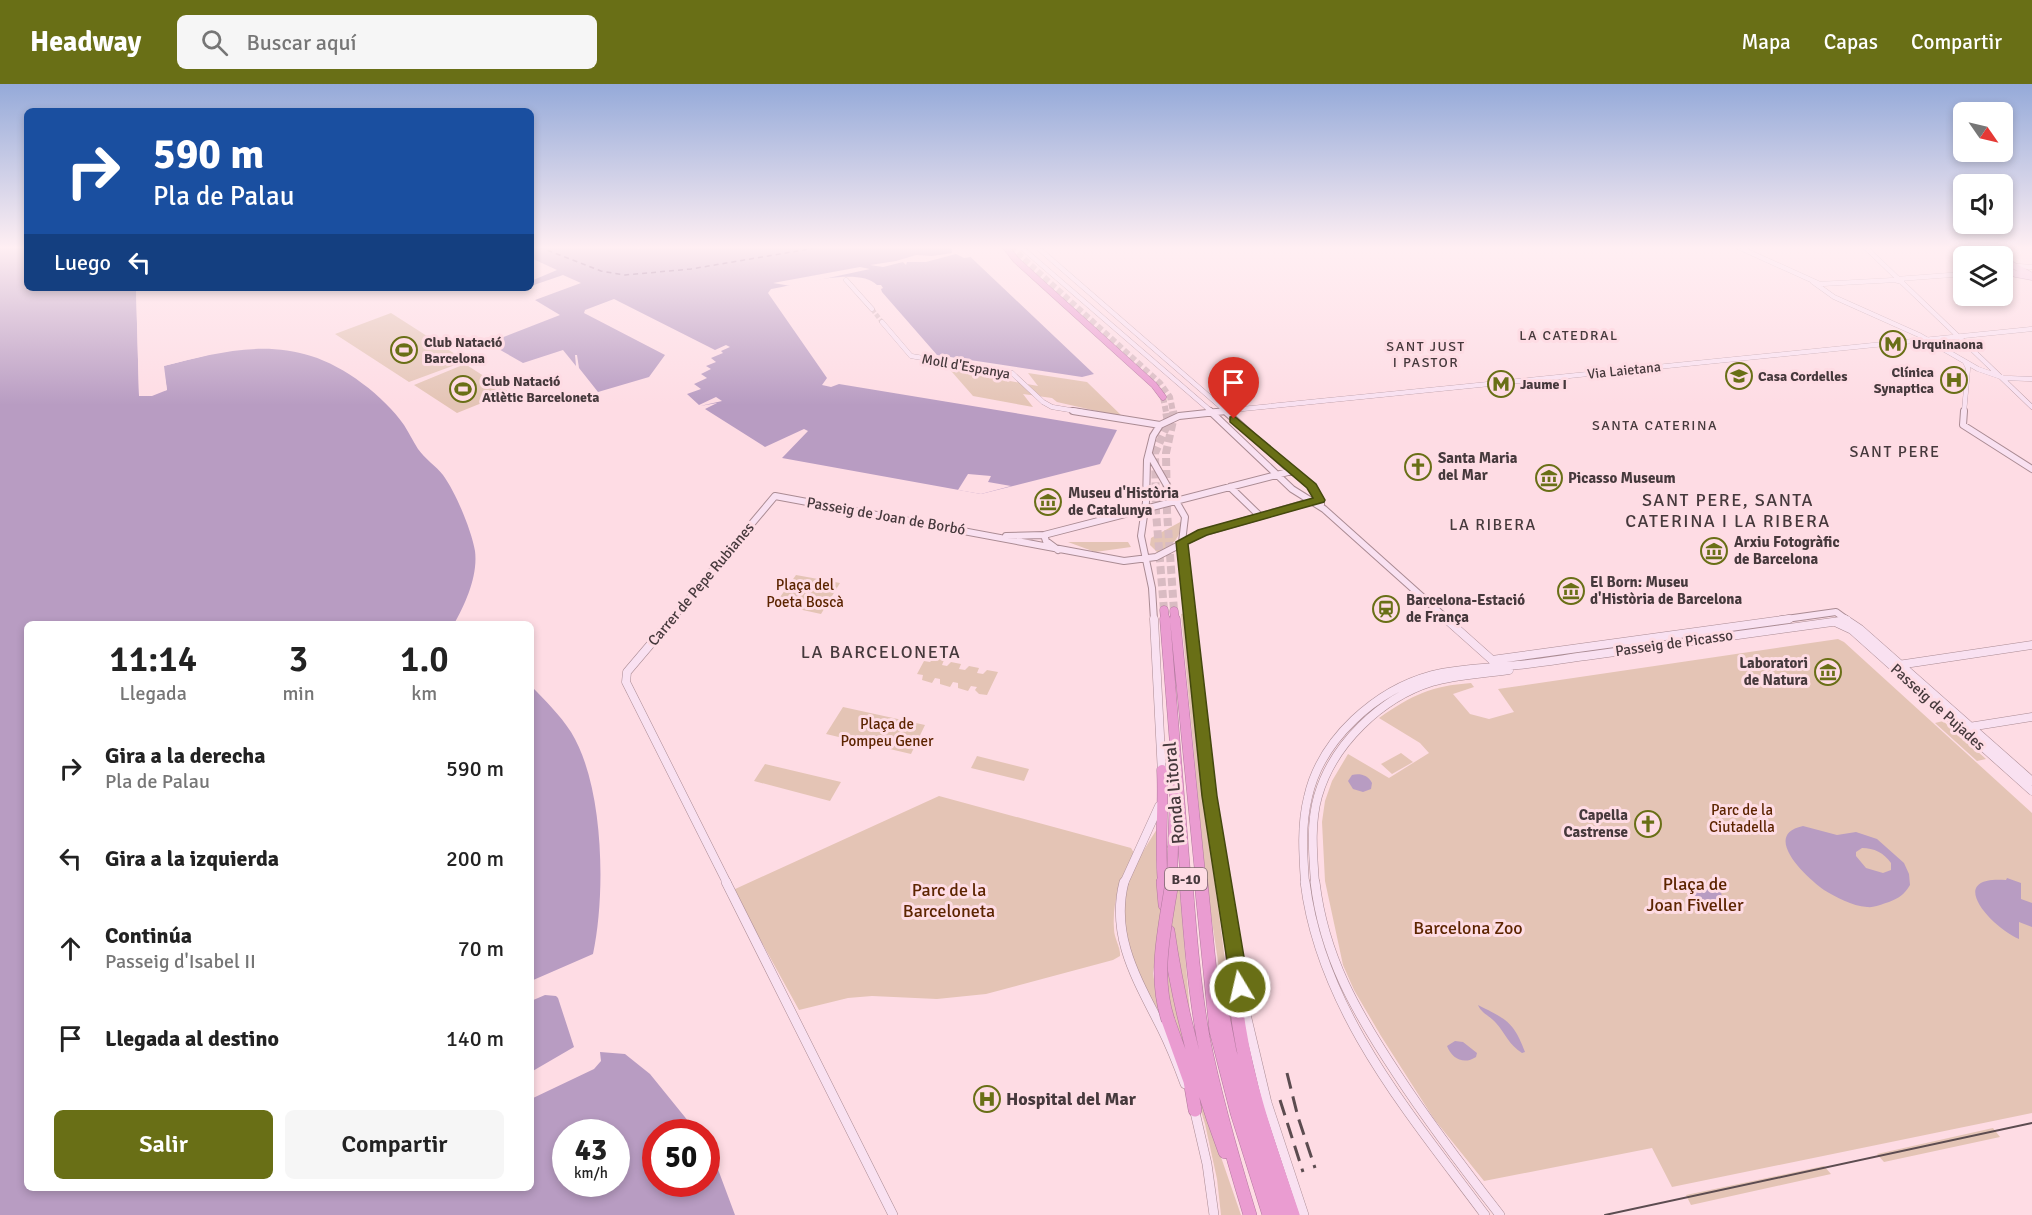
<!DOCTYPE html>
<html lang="es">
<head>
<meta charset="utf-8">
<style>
	:root { --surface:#fff; --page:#f6f6f6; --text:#222; --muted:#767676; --accent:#696f16 }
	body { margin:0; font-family:Signika,sans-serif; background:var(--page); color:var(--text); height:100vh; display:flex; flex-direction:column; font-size:22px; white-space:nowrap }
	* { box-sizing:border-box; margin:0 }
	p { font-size:20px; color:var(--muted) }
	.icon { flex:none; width:33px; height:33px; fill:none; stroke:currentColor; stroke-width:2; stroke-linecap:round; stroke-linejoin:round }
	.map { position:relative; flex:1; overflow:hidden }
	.side { position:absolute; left:24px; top:537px; width:510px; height:570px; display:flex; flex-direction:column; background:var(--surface); border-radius:9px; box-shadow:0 3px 9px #0003 }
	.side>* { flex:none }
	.hud { position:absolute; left:24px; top:24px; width:510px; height:183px; border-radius:9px; box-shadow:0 3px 9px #0003; background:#1a4fa0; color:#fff; overflow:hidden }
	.needle { width:39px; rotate:124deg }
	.buttons { position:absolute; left:1953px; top:18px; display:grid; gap:12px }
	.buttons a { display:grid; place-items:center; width:60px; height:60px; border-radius:9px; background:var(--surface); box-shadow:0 3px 9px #0003; font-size:30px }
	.speed { position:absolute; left:552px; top:1035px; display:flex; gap:12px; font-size:30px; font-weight:700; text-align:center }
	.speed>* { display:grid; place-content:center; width:78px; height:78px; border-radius:50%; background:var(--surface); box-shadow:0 3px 9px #0003; line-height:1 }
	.speed small { font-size:15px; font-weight:400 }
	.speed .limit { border:9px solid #d22; background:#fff; color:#111 }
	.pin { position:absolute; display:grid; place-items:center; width:51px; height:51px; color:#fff; margin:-62px -26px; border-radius:50% 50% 50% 0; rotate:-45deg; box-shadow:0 0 6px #0007 }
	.pin .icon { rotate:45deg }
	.me { position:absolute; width:66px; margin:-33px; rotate:351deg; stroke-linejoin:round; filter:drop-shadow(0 0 4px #0008) }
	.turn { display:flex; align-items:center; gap:21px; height:126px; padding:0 30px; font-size:27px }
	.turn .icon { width:78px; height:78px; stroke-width:2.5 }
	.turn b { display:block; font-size:42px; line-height:51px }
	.then { display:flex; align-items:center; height:57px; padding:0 30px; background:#0003; gap:12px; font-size:22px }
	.eta { display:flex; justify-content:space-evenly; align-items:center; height:102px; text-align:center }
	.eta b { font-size:36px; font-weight:600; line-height:42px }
	.button { display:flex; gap:12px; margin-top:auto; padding:12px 30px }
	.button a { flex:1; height:69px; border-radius:9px; background:var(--accent); color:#fff; font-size:24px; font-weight:600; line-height:69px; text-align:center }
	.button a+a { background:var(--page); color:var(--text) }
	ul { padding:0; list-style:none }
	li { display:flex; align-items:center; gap:18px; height:90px; padding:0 30px }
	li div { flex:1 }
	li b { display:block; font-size:22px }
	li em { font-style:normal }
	header { display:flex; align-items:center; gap:36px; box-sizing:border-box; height:84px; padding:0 30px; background:var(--accent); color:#fff }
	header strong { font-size:28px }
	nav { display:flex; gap:33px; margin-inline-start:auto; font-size:21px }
	.search { width:420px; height:54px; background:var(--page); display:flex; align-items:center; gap:15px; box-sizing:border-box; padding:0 21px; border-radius:9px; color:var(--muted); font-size:22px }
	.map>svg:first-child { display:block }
	.green { fill:#e4c4b5 }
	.water { fill:#b89cc2; fill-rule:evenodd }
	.pier { fill:#fedce4 }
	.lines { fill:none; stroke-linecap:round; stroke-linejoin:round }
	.ferry { stroke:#663f73; stroke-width:1.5; stroke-dasharray:5 4; stroke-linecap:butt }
	.secondary-tunnel { stroke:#d9bbc2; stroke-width:4.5; stroke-dasharray:4.5 2; stroke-linecap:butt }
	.highway-tunnel-far1 { stroke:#d9bbc2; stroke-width:6; stroke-dasharray:6 3; stroke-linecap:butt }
	.highway-tunnel { stroke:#d9bbc2; stroke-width:8; stroke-dasharray:8 4; stroke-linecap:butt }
	.secondary-far3-casing { stroke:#aa8b93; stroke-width:5 }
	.secondary-far2-casing { stroke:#aa8b93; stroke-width:8 }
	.secondary-far1-casing { stroke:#aa8b93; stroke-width:9 }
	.secondary-casing { stroke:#aa8b93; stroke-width:10 }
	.primary-casing { stroke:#b1799d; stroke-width:7 }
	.highway-far3-casing { stroke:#b1799d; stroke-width:7 }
	.highway-far2-casing { stroke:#b1799d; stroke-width:9 }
	.highway-far1-casing { stroke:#b1799d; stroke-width:11 }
	.highway-casing { stroke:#b1799d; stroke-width:14 }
	.secondary-far3 { stroke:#f9e1f1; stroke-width:4.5 }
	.secondary-far2 { stroke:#f9e1f1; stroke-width:6 }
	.secondary-far1 { stroke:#f9e1f1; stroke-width:8 }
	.secondary { stroke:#f9e1f1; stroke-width:9 }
	.primary { stroke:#f2c4e3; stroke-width:6 }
	.highway-far3 { stroke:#ea9cd1; stroke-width:6 }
	.highway-far2 { stroke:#ea9cd1; stroke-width:8 }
	.highway-far1 { stroke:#ea9cd1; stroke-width:10 }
	.highway { stroke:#ea9cd1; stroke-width:13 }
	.tram { stroke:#5c4c50; stroke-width:2 }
	.rail { stroke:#5c4c50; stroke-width:3; stroke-dasharray:16 8; stroke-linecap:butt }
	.highway-bridge-far1-casing { stroke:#b1799d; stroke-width:11; stroke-linecap:butt }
	.highway-bridge-casing { stroke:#b1799d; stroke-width:14; stroke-linecap:butt }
	.highway-bridge-far1 { stroke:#ea9cd1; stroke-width:10 }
	.highway-bridge { stroke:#ea9cd1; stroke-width:13 }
	.route { fill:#696f16; stroke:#44480e; stroke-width:1.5 }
	.labels { text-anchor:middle; stroke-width:6; stroke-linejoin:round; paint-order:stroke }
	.far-neighbourhood-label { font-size:14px; letter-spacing:1.5px; fill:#46393c; stroke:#fedce4 }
	.far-poi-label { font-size:14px; font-weight:bold; fill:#46393c; stroke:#fedce4; text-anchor:start }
	.far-street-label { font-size:14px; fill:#46393c; stroke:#fedce4 }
	.shield { fill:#fedce4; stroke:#7d6a6e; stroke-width:1.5 }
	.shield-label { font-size:14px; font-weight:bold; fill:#46393c }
	.poi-label { font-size:15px; font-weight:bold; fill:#46393c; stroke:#fedce4; text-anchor:start }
	.street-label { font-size:15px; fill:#46393c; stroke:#fedce4 }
	.park-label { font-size:15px; fill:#5c2400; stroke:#fedce4 }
	.neighbourhood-label { font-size:16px; letter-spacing:1.5px; fill:#46393c; stroke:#fedce4 }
	.quarter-label { font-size:18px; letter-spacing:1.5px; fill:#46393c; stroke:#fedce4 }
	.near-street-label { font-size:18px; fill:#46393c; stroke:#fedce4 }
	.near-park-label { font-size:18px; fill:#5c2400; stroke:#fedce4 }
	.near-poi-label { font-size:18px; font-weight:bold; fill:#46393c; stroke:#fedce4; text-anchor:start }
</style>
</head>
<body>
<header>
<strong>Headway</strong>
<div class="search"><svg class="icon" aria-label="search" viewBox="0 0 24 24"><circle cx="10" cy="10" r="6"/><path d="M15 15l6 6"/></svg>Buscar aquí</div>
<nav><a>Mapa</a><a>Capas</a><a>Compartir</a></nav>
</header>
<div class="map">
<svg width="2032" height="1131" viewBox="0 0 2032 1131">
	<rect width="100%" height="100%" fill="#fedce4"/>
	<path class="green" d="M391 229 466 277 409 298 335 250Z
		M465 280 509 308 457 329 414 301Z
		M945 280 1005 294 1010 297 1038 302 1028 289 1087 298 1123 333 1057 318 1052 314 1023 310 1033 323 973 312Z
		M1182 437C1181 453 1173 462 1158 469L1150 461 1151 454Z
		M1068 458H1128L1131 463 1095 468Z
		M796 491 840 499 821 530 775 520Z
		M1185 529 1206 730 1237 969 1223 911 1205 790 1181 530Z
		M1838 555 1844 558 2032 729V1029L1672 1103 1652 1064 1484 1097 1434 1035 1381 952 1354 906 1343 881 1325 797 1322 738 1325 717 1332 697 1348 670 1389 694 1429 669 1420 659 1379 634C1412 611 1431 602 1471 599L1474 603 1453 610 1470 630 1489 635 1514 628 1498 605Z
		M934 574 944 576 942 581 947 582 951 578 961 580 959 585 965 586 969 582 979 584 977 589 983 590 987 586 998 588 987 611 979 610 975 606 977 603 971 602 968 607 958 604V599L953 598 950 603 940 600V595L935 594 932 599 922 596 923 591 917 590 924 577 930 578Z
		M843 623 925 641 911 670 826 650Z
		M1943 637 1986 675 1977 677 1935 639Z
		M1401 669 1413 678 1392 690 1381 680Z
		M977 672 1029 685 1024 697 971 684Z
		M765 680 841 698 830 717 754 697Z
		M939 712 1131 764 1134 769C1121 793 1112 817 1114 845 1114 854 1121 864 1120 872L1113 876 986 910 937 915 872 912 848 914 799 926 733 806Z
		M1157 745 1156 779 1162 836 1153 889 1159 927C1135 888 1114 844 1129 797 1135 779 1147 761 1157 745Z
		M1178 784 1191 942 1171 840Z
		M1166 867 1212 1047 1241 1131H1221L1217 1095 1205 1040 1166 914Z
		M1993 1044 2000 1053 1884 1078 1877 1070Z
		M1824 1082 1831 1090 1691 1121 1686 1111Z"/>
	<path class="water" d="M0 163H27V204H136L139 312 167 306 163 282C212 270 261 256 311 272 344 282 384 312 404 341 409 349 413 357 418 365 425 375 436 382 443 391 456 409 471 445 475 467 478 491 466 519 454 540H27V1104H531V1015L594 985 601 977 600 968 625 970 650 990 697 1048H656V1100H706L707 1064 716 1080 735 1131H0ZM566 1048H616V1100H566Z
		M531 163H636L638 165 651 163H960L1094 290 1082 293 937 271 882 208 881 205 883 204 881 201H877C859 182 795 201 771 205L768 209 827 294 822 301 831 303 839 300 1117 346 1100 380 981 410 782 374 808 347 804 345 765 363 705 325 717 319 700 322 722 317 716 313 699 321 687 310 701 305 694 300 707 294 701 290 711 285 706 282 716 278 711 274 723 269 721 267 730 263 726 261 715 266 614 215 585 226 584 229 665 271 649 293 598 308 579 284 577 271H575L576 282 563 266 523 279 488 259 560 231 535 216 581 199 563 191 531 202V197L557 186 531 174Z
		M531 602C545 616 560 631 571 648 604 701 606 810 593 870L531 897Z
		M1352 691C1360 689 1368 691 1372 699L1371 705 1363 708 1353 705 1348 697Z
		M1803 742 1837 751 1856 748 1877 755 1904 779 1909 790 1910 801C1904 811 1899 814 1889 818 1882 820 1874 824 1867 823 1852 822 1836 813 1824 806 1808 795 1760 751 1803 742ZM1862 764C1874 764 1884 769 1891 779V786L1883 789 1866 784 1856 772V768Z
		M2007 794 2021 799V815L2032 819V843L2019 838V855C1992 844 1943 791 2006 796Z
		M1704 803 1721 808 1722 813C1711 819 1699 816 1690 809L1694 804Z
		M545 911 556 912 558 914 574 963 531 988V917Z
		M1478 921C1506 935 1514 938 1525 968L1522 969C1509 961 1505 949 1496 939 1490 932 1481 929 1478 921Z
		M1455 957 1463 958 1477 969 1476 973C1464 981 1452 975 1447 962Z"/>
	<path class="pier" d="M952 163H960L971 173 964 174 956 170 926 178H907L906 181 903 178 883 183 870 181 896 177 916 171 932 172 952 169Z
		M860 183 870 185 791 202 773 199Z
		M136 204H139L142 310 164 305 161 281 227 264V266L164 282 167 306 152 312H139Z
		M968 390 991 392 988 398 1011 402 981 410 958 406Z"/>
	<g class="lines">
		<path class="ferry" d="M539 163 601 187 625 191 691 185 821 163"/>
		<path class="secondary-tunnel" d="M872 225 882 238"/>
		<path class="highway-tunnel-far1" d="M1011 163 1160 299 1170 313 1173 328
			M1163 313 1166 328"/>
		<path class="highway-tunnel" d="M1173 327 1174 332 1166 369 1167 428 1174 527
			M1164 526 1156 428 1155 369 1168 339 1166 327"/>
		<defs>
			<path id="secondary-far3" d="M1021 163 1212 328
				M1037 163 1227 328
				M1738 163 1820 200 1895 196 1902 198
				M1865 163 2032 323
				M2017 182 2032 183
				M1897 195 1964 190
				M846 196 872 225
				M1813 198 1834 213 1919 251 1978 285 2004 294 2032 295
				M882 238 911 272 1012 289 1043 318 1052 323 1082 328
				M1212 328 2032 245
				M1964 328 1968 284 1965 278"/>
			<path id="secondary-far2" d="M1073 327 1160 341
				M1210 327 1292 405 1324 425 1448 536
				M1225 327 1287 383 1312 402 1321 420
				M1964 327 1963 341 2032 385
				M1149 370 1185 433 1182 458 1190 536
				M1230 403 1260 432
				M1044 451 1046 457 1058 466
				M1006 452 1044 451 1292 387
				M671 536 775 412 1124 477 1156 473 1202 449 1320 415
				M1154 536 1152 504 1141 452 1146 418 1147 376 1153 352 1160 341 1179 332 1226 327
				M1779 536 1836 528 1847 536"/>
			<path id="secondary-far1" d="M672 535 627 588 626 598 727 799
				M1154 535 1162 690
				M1190 535 1209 712 1223 799
				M1446 535 1501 584
				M1845 535 1860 545 2032 697
				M1837 539 1852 546 2032 707
				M1492 576 1789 535
				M1898 581 2032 561
				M1969 643 2032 633
				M1124 799 1159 722
				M1305 799C1303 770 1301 741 1308 713 1321 655 1376 606 1432 591 1460 584 1489 584 1518 581 1541 579 1563 575 1586 572 1673 560 1760 548 1847 536
				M1315 799C1313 770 1310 740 1318 712 1333 660 1381 614 1432 598 1456 591 1483 590 1509 586"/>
			<path id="secondary" d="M726 798 893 1131
				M1124 798C1110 853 1138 897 1162 945 1171 963 1178 981 1185 1000
				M1223 798 1231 849
				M1305 798C1321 927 1410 1030 1485 1131
				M1315 798C1324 873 1356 928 1397 990 1429 1039 1464 1085 1500 1131
				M1240 905 1267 1019 1304 1131
				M1194 1024 1207 1080 1214 1131"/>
			<path id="primary" d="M1962 163 1981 172
				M1978 163 1998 172
				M2002 175 2032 192
				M2002 183 2016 190 2032 193"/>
			<path id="highway-far3" d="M1006 163 1016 176 1154 301 1163 313"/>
			<path id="highway-far2" d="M1164 526 1165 536
				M1174 527 1175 536"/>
			<path id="highway-far1" d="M1165 535 1186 799
				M1175 535 1201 799
				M1162 686C1164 724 1159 761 1163 799
				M1173 762 1175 707"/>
			<path id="highway" d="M1163 798 1165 821
				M1186 798C1190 849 1194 902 1203 953 1215 1013 1232 1072 1250 1131
				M1201 798 1216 947 1237 1029 1269 1131
				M1231 846C1233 878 1234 910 1239 942 1249 1007 1272 1069 1293 1131
				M1168 847C1179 923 1198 996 1225 1068
				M1215 891 1230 968 1282 1131
				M1168 936 1190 997 1195 1026"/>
		</defs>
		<use href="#secondary-far3" class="secondary-far3-casing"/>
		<use href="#secondary-far2" class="secondary-far2-casing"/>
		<use href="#secondary-far1" class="secondary-far1-casing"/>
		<use href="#secondary" class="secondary-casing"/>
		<use href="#primary" class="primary-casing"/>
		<use href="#highway-far3" class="highway-far3-casing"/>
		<use href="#highway-far2" class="highway-far2-casing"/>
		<use href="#highway-far1" class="highway-far1-casing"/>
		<use href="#highway" class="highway-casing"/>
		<use href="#secondary-far3" class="secondary-far3"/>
		<use href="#secondary-far2" class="secondary-far2"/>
		<use href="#secondary-far1" class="secondary-far1"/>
		<use href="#secondary" class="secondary"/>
		<use href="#primary" class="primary"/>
		<use href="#highway-far3" class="highway-far3"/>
		<use href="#highway-far2" class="highway-far2"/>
		<use href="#highway-far1" class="highway-far1"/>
		<use href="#highway" class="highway"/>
		<path class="tram" d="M1605 1131 2032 1039"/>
		<path class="rail" d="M1287 989 1298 1033 1315 1084
			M1280 1016 1303 1088"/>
		<defs>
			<path id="highway-bridge-far1" d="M1172 799 1173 762"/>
			<path id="highway-bridge" d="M1168 936C1153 890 1165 844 1172 798"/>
		</defs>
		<use href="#highway-bridge-far1" class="highway-bridge-far1-casing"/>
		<use href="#highway-bridge" class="highway-bridge-casing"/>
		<use href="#highway-bridge-far1" class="highway-bridge-far1"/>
		<use href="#highway-bridge" class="highway-bridge"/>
	</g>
	<linearGradient id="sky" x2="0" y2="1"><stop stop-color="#95aad9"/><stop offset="0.51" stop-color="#ffeff3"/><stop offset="1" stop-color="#ffeff3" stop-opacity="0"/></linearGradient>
	<rect width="2032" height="321" fill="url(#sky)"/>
	<path class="route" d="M1234 332 1316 400 1325 416 1324 418 1207 451 1188 460 1217 712 1249 903 1246 909 1240 912 1234 909 1231 903 1202 712 1176 458 1198 446 1313 414 1307 404 1230 338V333Z"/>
	<defs>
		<symbol id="metro-ring" viewBox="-11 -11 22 22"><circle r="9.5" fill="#fedce4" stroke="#696f16" stroke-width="1.5"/><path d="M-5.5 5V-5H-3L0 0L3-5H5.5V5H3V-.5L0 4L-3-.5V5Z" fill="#696f16"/></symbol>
		<symbol id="stadium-ring" viewBox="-11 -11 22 22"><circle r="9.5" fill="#fedce4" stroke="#696f16" stroke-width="1.5"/><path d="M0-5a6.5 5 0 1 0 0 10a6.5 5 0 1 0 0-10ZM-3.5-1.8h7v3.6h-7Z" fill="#696f16"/></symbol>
		<symbol id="university-ring" viewBox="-11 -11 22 22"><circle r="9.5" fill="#fedce4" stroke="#696f16" stroke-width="1.5"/><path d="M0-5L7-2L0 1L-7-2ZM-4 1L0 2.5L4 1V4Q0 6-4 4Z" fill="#696f16"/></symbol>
		<symbol id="hospital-ring" viewBox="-11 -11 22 22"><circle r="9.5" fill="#fedce4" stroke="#696f16" stroke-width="1.5"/><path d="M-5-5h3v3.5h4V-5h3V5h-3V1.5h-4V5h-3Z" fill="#696f16"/></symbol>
		<symbol id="church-ring" viewBox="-11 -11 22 22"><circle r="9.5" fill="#fedce4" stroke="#696f16" stroke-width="1.5"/><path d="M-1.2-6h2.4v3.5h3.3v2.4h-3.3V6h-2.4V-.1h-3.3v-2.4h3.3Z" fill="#696f16"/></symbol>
		<symbol id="museum-ring" viewBox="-11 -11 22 22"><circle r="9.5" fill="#fedce4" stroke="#696f16" stroke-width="1.5"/><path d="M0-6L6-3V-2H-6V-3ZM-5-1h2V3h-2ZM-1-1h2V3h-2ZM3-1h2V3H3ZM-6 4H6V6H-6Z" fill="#696f16"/></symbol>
		<symbol id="station-ring" viewBox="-11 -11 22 22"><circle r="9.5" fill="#fedce4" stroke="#696f16" stroke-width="1.5"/><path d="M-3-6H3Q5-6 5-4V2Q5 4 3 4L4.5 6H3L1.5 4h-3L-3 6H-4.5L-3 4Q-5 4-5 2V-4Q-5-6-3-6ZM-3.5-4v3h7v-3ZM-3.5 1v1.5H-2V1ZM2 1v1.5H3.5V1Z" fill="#696f16"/></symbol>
	</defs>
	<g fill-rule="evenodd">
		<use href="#metro-ring" x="1878" y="245" width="30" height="30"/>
		<use href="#stadium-ring" x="389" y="251" width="30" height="30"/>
		<use href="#university-ring" x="1724" y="277" width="30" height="30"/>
		<use href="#hospital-ring" x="1939" y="281" width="30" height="30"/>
		<use href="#metro-ring" x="1486" y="285" width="30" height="30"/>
		<use href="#stadium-ring" x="448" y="290" width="30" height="30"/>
		<use href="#church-ring" x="1403" y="368" width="30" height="30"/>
		<use href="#museum-ring" x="1534" y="379" width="30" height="30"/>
		<use href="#museum-ring" x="1033" y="403" width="30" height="30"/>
		<use href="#museum-ring" x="1699" y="452" width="30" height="30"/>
		<use href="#museum-ring" x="1556" y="492" width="30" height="30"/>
		<use href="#station-ring" x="1371" y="510" width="30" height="30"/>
		<use href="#museum-ring" x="1813" y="573" width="30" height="30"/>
		<use href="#church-ring" x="1633" y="725" width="30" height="30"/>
		<use href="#hospital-ring" x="972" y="1000" width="30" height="30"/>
	</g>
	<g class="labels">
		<g class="far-neighbourhood-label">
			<text x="1569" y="256">LA CATEDRAL</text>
			<text x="1426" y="267">SANT JUST<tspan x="1426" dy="16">I PASTOR</tspan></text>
			<text x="1655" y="346">SANTA CATERINA</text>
		</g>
		<g class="far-poi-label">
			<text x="424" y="263">Club Natació<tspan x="424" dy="16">Barcelona</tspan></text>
			<text x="1912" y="265">Urquinaona</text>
			<text x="1934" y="293" text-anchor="end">Clínica<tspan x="1934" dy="16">Synaptica</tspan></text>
			<text x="1758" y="297">Casa Cordelles</text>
			<text x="482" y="302">Club Natació<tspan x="482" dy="16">Atlètic Barceloneta</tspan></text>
			<text x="1520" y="305">Jaume I</text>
		</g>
		<g class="far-street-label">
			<text transform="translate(966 282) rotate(10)" y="5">Moll d'Espanya</text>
			<text transform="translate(1624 286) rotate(-6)" y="5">Via Laietana</text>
		</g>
		<rect class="shield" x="1165" y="784" width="42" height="22" rx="4.5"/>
		<g class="shield-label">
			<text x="1186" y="800">B-10</text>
		</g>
		<g class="poi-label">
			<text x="1438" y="379">Santa Maria<tspan x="1438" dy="17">del Mar</tspan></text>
			<text x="1568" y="399">Picasso Museum</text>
			<text x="1068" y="414">Museu d'Història<tspan x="1068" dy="17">de Catalunya</tspan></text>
			<text x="1734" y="463">Arxiu Fotogràfic<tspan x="1734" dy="17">de Barcelona</tspan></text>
			<text x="1590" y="503">El Born: Museu<tspan x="1590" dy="17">d'Història de Barcelona</tspan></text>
			<text x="1406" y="521">Barcelona-Estació<tspan x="1406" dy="17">de França</tspan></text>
			<text x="1808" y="584" text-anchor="end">Laboratori<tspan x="1808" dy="17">de Natura</tspan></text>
			<text x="1628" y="736" text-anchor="end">Capella<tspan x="1628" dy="17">Castrense</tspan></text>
		</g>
		<g class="street-label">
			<text transform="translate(886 432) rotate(10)" y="5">Passeig de Joan de Borbó</text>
			<text transform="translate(701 500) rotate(-50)" y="5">Carrer de Pepe Rubianes</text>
			<text transform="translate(1674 559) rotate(-8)" y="5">Passeig de Picasso</text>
			<text transform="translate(1938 623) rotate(42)" y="5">Passeig de Pujades</text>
		</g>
		<g class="park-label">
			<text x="805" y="506">Plaça del<tspan x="805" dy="17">Poeta Boscà</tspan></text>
			<text x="887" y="645">Plaça de<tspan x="887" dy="17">Pompeu Gener</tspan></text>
			<text x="1742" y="731">Parc de la<tspan x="1742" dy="17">Ciutadella</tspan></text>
		</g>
		<g class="neighbourhood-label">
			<text x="1895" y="373">SANT PERE</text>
			<text x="1493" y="446">LA RIBERA</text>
		</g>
		<g class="quarter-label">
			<text x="1728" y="422">SANT PERE, SANTA<tspan x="1728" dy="21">CATERINA I LA RIBERA</tspan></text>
			<text x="881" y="574">LA BARCELONETA</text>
		</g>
		<g class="near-street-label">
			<text transform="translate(1174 709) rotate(-95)" y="6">Ronda Litoral</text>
		</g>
		<g class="near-park-label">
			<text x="1695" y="806">Plaça de<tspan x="1695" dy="21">Joan Fiveller</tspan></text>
			<text x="949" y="812">Parc de la<tspan x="949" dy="21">Barceloneta</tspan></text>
			<text x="1468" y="850">Barcelona Zoo</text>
		</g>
		<g class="near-poi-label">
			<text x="1006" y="1021">Hospital del Mar</text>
		</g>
	</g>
</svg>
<div class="buttons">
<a><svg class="needle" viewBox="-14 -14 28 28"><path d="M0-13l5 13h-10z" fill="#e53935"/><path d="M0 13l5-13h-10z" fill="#767676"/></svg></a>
<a><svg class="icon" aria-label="sound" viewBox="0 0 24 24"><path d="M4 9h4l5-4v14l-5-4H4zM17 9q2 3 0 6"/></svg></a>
<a><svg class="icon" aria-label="layers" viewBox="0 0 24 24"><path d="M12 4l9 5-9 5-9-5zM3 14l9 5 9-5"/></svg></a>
</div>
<div class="speed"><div>43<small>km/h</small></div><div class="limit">50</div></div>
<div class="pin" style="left:1234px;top:335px;background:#d93025"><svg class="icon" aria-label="arrive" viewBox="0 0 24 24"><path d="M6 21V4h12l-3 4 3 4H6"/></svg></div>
<svg class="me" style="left:1240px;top:903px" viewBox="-20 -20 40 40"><circle r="17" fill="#696f16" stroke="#fff" stroke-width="3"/><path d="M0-11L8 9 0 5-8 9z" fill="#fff"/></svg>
<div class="hud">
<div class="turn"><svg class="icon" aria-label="right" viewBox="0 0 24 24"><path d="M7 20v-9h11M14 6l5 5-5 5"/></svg><div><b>590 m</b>Pla de Palau</div></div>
<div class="then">Luego<svg class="icon" aria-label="left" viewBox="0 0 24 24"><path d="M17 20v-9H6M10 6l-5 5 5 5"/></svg></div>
</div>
<section class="side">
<div class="eta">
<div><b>11:14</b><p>Llegada</p></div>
<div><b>3</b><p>min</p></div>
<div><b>1.0</b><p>km</p></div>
</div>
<ul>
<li><svg class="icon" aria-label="right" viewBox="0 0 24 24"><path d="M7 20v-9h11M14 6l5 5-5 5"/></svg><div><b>Gira a la derecha</b><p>Pla de Palau</p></div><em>590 m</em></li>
<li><svg class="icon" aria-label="left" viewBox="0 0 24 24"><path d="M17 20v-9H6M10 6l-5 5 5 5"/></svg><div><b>Gira a la izquierda</b></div><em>200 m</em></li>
<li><svg class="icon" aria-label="ahead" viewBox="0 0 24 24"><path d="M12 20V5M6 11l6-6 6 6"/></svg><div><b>Continúa</b><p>Passeig d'Isabel II</p></div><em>70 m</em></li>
<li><svg class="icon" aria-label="arrive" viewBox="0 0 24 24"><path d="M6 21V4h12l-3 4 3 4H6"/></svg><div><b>Llegada al destino</b></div><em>140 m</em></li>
</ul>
<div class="button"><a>Salir</a><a>Compartir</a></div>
</section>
</div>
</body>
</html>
